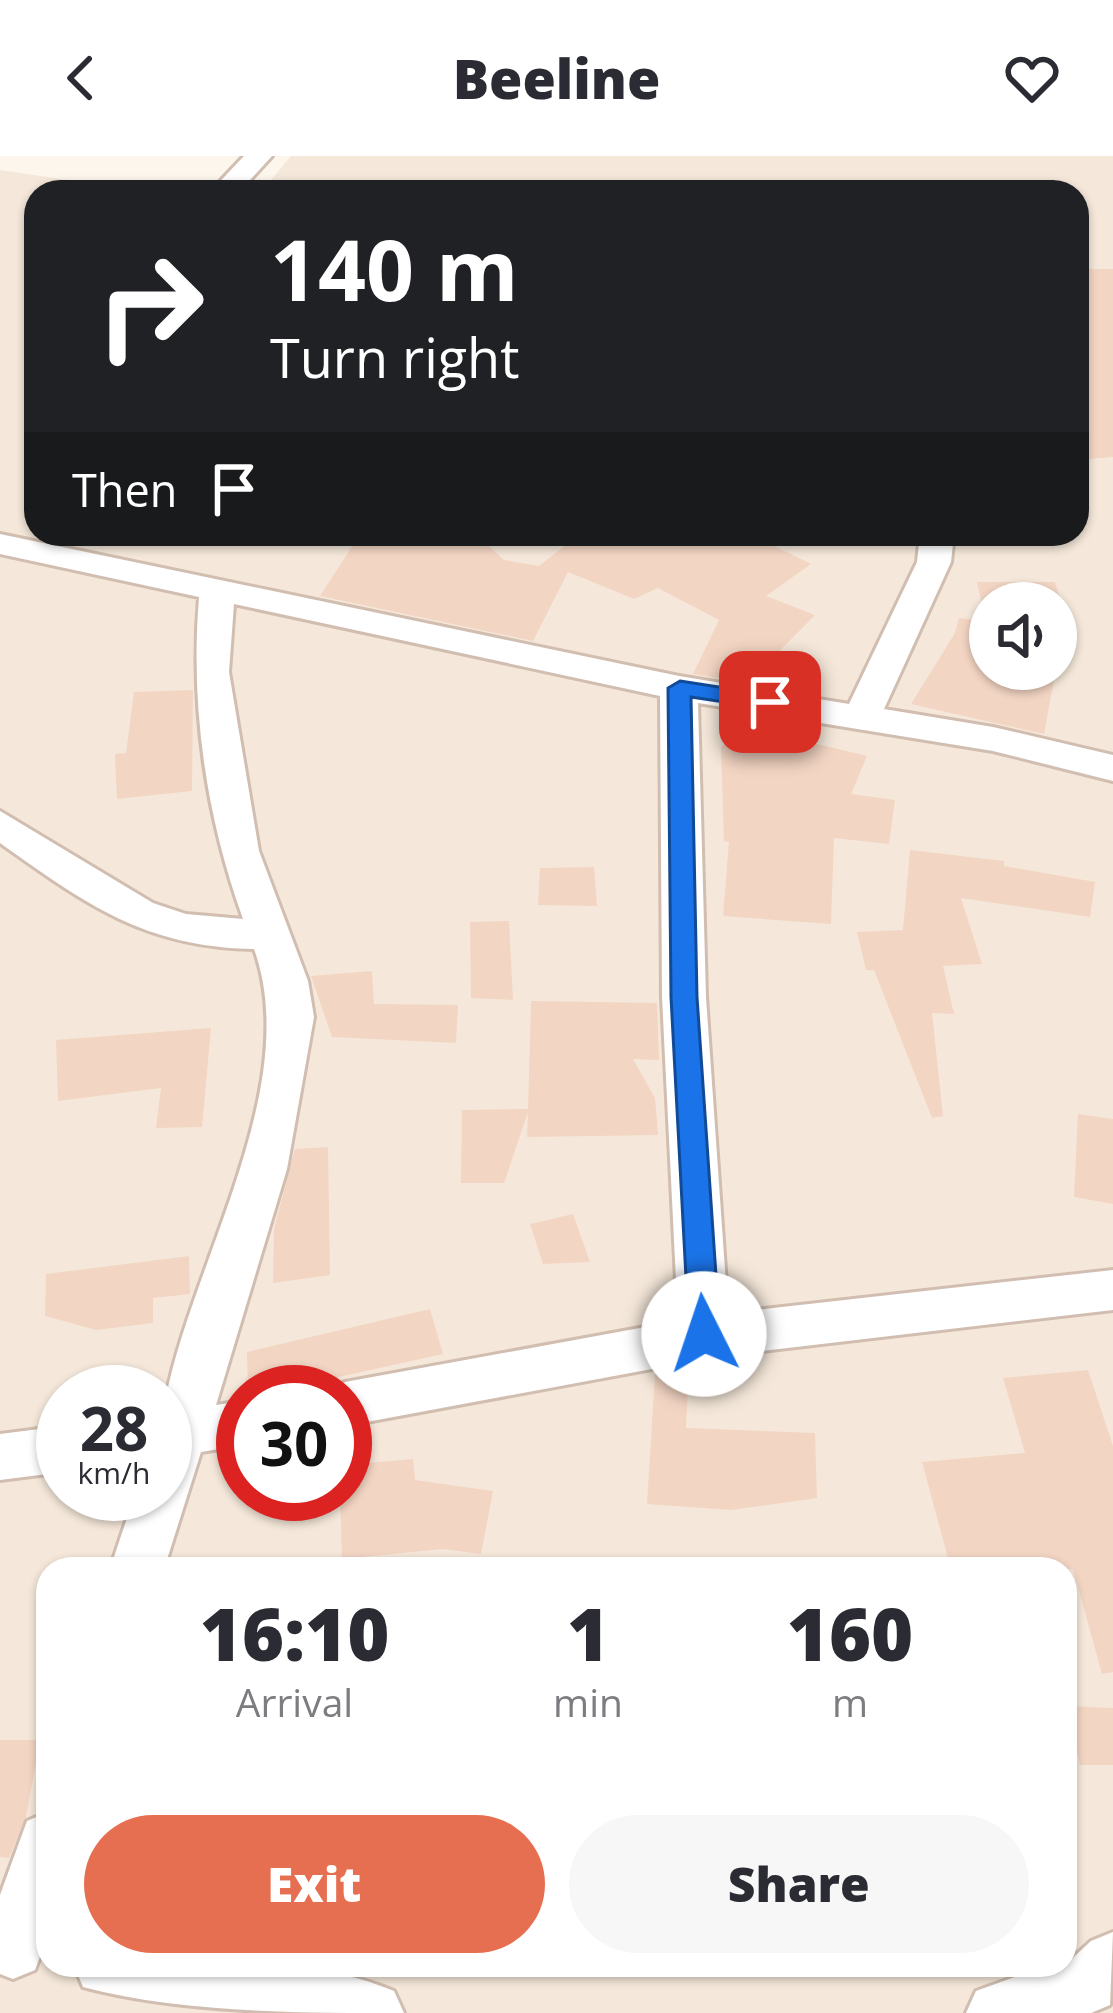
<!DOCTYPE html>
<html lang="en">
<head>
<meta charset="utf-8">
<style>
	:root { --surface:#fff; --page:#f7f7f7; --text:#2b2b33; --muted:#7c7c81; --accent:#e76f51 }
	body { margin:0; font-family:"Open Sans",sans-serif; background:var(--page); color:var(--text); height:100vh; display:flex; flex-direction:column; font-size:45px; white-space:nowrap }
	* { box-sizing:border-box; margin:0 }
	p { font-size:39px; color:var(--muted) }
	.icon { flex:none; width:66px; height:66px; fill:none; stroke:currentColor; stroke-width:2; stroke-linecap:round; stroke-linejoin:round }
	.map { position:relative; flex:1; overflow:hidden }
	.panel { position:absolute; left:36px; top:1401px; width:1041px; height:420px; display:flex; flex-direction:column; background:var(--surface); border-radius:36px; box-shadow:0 3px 9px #0004 }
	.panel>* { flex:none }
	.guide { position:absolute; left:24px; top:24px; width:1065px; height:366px; border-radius:36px; box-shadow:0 3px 9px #0004; background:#202124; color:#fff; overflow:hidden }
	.tools { position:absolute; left:969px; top:426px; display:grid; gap:24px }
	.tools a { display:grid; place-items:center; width:108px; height:108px; border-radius:50%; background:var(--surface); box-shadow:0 3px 9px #0004; font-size:60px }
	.speed { position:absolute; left:36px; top:1209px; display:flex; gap:24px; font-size:60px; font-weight:700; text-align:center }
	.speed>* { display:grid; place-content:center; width:156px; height:156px; border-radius:50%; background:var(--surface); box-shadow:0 3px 9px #0004; line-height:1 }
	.speed small { font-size:30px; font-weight:400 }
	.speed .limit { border:18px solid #d22; background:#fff; color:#111 }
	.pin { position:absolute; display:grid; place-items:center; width:102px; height:102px; color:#fff; margin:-51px; border-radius:24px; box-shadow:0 6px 18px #0006 }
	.me { position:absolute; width:132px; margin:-66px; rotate:356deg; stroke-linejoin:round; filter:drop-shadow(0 0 9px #0008) }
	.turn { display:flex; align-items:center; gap:42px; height:252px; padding:0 48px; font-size:54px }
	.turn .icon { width:156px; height:156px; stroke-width:2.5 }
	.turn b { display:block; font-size:84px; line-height:102px }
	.then { display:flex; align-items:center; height:114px; padding:0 48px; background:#0003; gap:24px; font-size:45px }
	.eta { display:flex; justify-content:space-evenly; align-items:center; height:204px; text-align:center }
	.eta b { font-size:72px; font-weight:800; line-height:84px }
	.primary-button { display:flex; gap:24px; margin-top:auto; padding:24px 48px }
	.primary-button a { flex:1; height:138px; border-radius:72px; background:var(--accent); color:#fff; font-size:48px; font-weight:800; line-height:138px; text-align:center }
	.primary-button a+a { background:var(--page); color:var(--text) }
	header { display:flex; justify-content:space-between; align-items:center; height:156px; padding:0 48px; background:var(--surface); font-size:54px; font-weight:800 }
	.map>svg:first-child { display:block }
	.residential { fill:#f5e8da; fill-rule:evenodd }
	.building { fill:#f3d5c3 }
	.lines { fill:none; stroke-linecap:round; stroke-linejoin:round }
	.minor-casing { stroke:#d1beb0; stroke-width:6 }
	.minor { fill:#fff; fill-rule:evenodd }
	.route { fill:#1a73e8; stroke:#114b97; stroke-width:3 }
</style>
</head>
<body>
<header><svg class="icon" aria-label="back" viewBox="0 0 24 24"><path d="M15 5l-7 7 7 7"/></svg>Beeline<svg class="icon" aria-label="heart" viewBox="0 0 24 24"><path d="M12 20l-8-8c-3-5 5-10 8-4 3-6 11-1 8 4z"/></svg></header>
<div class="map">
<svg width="1113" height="1857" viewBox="0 0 1113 1857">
	<rect width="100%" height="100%" fill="#fdf6ec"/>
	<path class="residential" d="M291 0H1113V1857H0V14L150 36H36V378H1077V36H261ZM990 447H1056V513H990ZM63 1236H165V1338H63ZM243 1236H345V1338H243ZM48 1413H1065V1809H48Z"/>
	<path class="building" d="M1077 113H1113V301L1077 304Z
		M360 378H475L504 404 539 410 580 378H691L710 389 750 378 811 408 766 440 815 459 748 527 693 518 719 464 658 432 634 443 568 416 533 485 320 440Z
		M977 426H1055L1065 460 1056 511V447H990V513H1056L1044 578 911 548 955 477 959 462 986 466Z
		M193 534 192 635 117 643 115 598 126 597 134 536Z
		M743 570 814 579 813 587 867 600 851 638 895 644 889 688 834 682 831 768 723 760 729 686 724 685 721 591Z
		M910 694 1004 705V710L1095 726 1090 761 961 742 982 808 943 810 954 858 932 857 943 960 932 962 874 814H866L857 776 903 774Z
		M594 711 597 750 538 749 540 712Z
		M509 765 513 844 471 842 470 766Z
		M372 815 374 848 458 849 456 887 332 881 311 820Z
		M531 845 657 847 659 904 633 903 655 942 658 979 527 981 528 956 504 1027H461L462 954 528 953Z
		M211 872 202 971 156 972 161 932 58 945 56 884Z
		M1078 958 1113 963V1048L1074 1041Z
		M328 991 330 1119 273 1127 274 1073 295 993Z
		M573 1058 590 1106 543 1108 530 1068Z
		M189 1100 190 1138 153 1142V1167L96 1174 45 1160 46 1118Z
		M430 1153 443 1198 271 1236H248L247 1196Z
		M689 1211 686 1272 815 1277 817 1342 731 1354 647 1348 655 1217Z
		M1088 1214 1113 1290V1516L1102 1518 1073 1413H951L922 1306 1025 1297 1003 1222Z
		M413 1303 415 1324 493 1335 481 1398 443 1393 342 1403 340 1338H345V1309Z
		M1067 1550 1113 1552V1609H1080Z
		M0 1584H40L26 1661 9 1702 0 1701Z"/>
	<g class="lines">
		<defs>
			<path id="minor" d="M244 0H272L239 36H210Z
				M0 378 679 520 849 548 917 406 920 378H954L951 406 884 553 993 571 1113 599V625L993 595 698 547 706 841 728 1157 1113 1114V1154L727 1199 345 1270V1236H325L345 1226 678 1165 662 841 660 540 234 448 229 516 259 695 308 825 314 861 287 1013 216 1249 243 1245V1289L201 1296 164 1413H110L135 1338H165C165 1309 160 1275 165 1246 190 1110 304 931 254 793 144 791 86 748 0 687V655L153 747 186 758 243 763C206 660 190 550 199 441L0 398Z
				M63 1270V1316L0 1324V1278Z
				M48 1656V1779L35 1814 13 1823 0 1818V1739L27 1665Z
				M1113 1776 1110 1849 1091 1857H966L976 1835 1048 1809H1065L1091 1785Z
				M74 1809C178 1809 296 1794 394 1835L404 1857C300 1857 181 1857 83 1831Z"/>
		</defs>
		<use href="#minor" class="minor-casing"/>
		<use href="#minor" class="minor"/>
	</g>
	<path class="route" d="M680 525 770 539 782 546 770 553 691 541 697 841 720 1178 704 1191 689 1178 671 841 668 532Z"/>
</svg>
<div class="tools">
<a><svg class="icon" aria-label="sound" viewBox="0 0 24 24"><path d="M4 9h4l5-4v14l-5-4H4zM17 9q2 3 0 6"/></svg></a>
</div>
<div class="speed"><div>28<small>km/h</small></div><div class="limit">30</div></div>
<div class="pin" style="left:770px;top:546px;background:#d93025"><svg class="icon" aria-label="arrive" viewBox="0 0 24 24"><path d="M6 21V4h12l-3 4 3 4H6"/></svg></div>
<svg class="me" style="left:704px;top:1178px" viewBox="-20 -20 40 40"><circle r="19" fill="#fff"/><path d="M0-13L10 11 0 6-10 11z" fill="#1a73e8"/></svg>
<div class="guide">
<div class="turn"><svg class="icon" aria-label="right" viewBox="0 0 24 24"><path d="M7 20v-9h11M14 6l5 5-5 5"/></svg><div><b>140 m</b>Turn right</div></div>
<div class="then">Then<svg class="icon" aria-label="arrive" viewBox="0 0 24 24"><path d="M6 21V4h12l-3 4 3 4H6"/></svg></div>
</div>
<section class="panel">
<div class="eta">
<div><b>16:10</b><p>Arrival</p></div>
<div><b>1</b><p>min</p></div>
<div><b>160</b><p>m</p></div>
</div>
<div class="primary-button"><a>Exit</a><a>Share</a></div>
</section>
</div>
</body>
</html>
